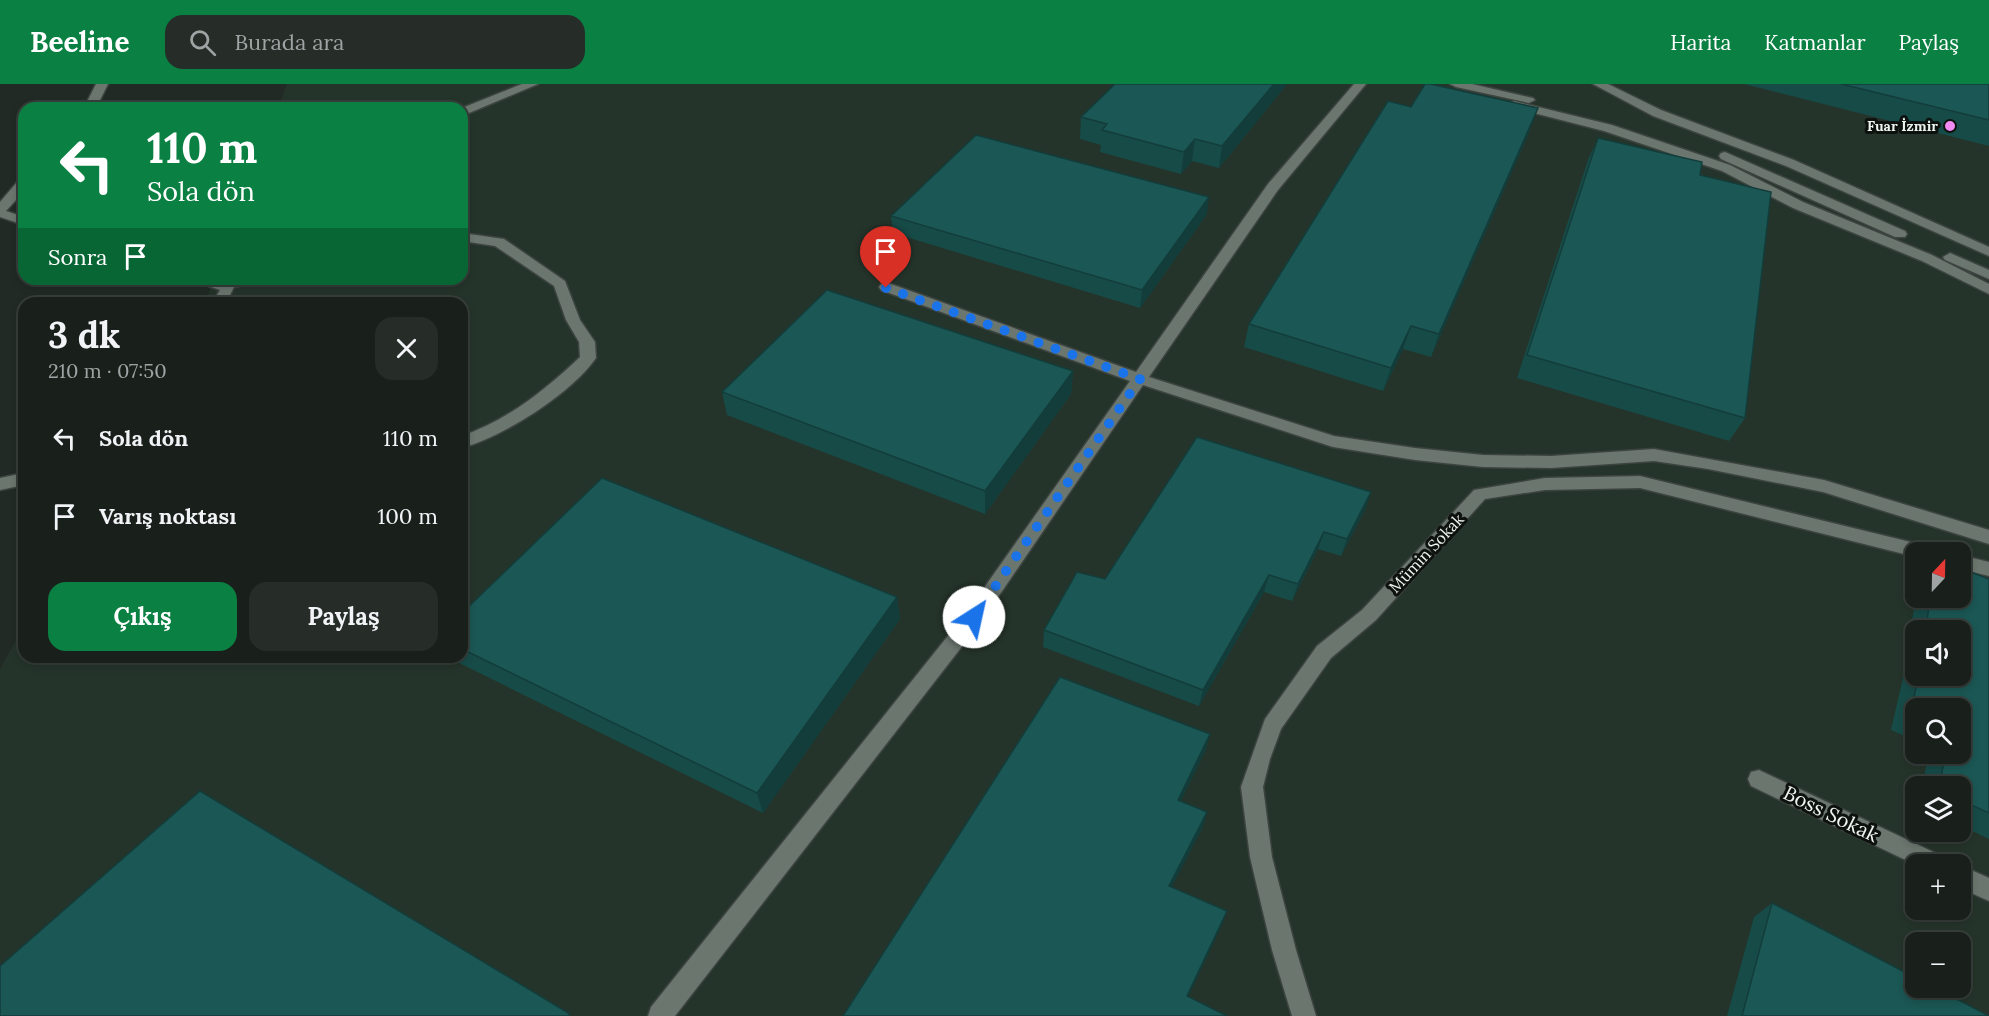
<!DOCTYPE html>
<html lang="tr">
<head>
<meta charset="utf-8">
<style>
	:root { --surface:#19201c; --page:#262d29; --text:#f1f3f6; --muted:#9fa3a3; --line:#373e3b; --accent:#0b8043 }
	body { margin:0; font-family:Lora,serif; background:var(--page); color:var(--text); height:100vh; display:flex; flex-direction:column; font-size:22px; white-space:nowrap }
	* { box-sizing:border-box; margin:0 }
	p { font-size:20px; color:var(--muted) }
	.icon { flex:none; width:33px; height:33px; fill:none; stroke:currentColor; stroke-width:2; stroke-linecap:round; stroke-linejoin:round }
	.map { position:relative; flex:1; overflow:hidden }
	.side { position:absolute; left:18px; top:213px; width:450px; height:366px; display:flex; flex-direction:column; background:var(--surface); border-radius:18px; box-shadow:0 3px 9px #0003,0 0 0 2px var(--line) }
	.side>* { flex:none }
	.top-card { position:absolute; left:18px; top:18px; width:450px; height:183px; border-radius:18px; box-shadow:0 3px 9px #0003,0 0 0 2px var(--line); background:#0b8043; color:#fff; overflow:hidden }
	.needle { width:39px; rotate:22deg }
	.fabs { position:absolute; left:1905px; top:458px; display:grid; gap:12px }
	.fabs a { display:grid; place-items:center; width:66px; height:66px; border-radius:12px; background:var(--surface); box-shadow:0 3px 9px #0003,0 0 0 2px var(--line); font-size:30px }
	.pin { position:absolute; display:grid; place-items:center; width:51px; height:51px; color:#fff; margin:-62px -26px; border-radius:50% 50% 50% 0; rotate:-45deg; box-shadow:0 0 6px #0007 }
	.pin .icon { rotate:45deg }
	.me { position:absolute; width:66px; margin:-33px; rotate:35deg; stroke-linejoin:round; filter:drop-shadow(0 0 4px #0008) }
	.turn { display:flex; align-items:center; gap:21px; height:126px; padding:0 30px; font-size:27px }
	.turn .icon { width:78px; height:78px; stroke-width:2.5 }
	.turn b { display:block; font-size:42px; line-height:51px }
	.then { display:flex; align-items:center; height:57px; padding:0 30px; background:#0003; gap:12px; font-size:22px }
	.round { display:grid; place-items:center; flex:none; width:63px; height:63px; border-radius:18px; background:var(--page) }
	.headline { display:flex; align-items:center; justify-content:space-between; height:102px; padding:0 30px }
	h1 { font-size:36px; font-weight:800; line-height:45px }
	.button { display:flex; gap:12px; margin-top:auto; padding:12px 30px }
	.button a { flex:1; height:69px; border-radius:18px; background:var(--accent); color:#fff; font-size:24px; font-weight:800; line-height:69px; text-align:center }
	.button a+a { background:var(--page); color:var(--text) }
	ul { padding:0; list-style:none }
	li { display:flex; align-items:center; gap:18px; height:78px; padding:0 30px }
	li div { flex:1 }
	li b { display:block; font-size:22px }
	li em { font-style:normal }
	header { display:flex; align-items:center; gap:36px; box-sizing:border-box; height:84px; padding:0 30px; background:var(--accent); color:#fff }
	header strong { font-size:28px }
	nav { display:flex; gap:33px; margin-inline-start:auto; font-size:21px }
	.search { width:420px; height:54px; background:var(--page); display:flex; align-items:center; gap:15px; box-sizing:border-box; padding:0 21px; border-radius:18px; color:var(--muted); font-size:22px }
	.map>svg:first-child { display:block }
	.built { fill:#25342a; fill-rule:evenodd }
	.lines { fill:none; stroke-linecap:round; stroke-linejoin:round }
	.street-casing { stroke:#3d4440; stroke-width:3 }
	.street { fill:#6b766f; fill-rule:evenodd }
	.wall { fill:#174b48; fill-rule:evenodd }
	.shaded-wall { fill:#133d3b }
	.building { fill:#1b5754; stroke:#133d3b; stroke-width:1.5 }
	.route { stroke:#1a73e8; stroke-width:10; stroke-dasharray:0 18 }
	.poi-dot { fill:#f28af3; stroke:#0e120f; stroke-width:2 }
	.labels { text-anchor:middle; stroke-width:6; stroke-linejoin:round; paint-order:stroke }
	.far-poi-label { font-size:14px; font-weight:bold; fill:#eef4f0; stroke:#0e120f; text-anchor:end }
	.street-label { font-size:16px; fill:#eef4f0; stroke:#0e120f }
	.near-street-label { font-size:20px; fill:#eef4f0; stroke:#0e120f }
</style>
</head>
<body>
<header>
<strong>Beeline</strong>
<div class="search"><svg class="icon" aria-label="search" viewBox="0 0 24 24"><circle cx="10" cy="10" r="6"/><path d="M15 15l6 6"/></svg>Burada ara</div>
<nav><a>Harita</a><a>Katmanlar</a><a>Paylaş</a></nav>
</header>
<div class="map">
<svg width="1989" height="932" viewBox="0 0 1989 932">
	<rect width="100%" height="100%" fill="#212a25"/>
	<path class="built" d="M287 0H1989V932H0V585L24 542V573H462V219H205L214 195H462V24H278ZM1916 468H1960V513H1916ZM1916 546H1960V591H1916ZM1916 624H1960V669H1916ZM1916 702H1960V747H1916ZM1916 780H1960V825H1916ZM1916 858H1960V903H1916Z"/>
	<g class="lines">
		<defs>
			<path id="street" d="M96 0H108L96 24H84Z
				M522 0H538L462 32V24Z
				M1354 0H1366L1278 106 1149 293 1334 352 1415 364 1483 371 1551 372 1654 365 1824 396 1989 446V460L1823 408 1708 385 1654 377 1551 384 1483 383 1415 376 1333 363 1143 301 981 538 675 932H648L651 923 967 528 1130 297 881 206 879 203 881 200H891L1136 288 1268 100Z
				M1450 0H1472L1533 14 1535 16 1529 19 1456 3Z
				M1593 0H1608L1661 26 1794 76 1989 163V172L1786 82 1653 32Z
				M1514 17 1612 41 1730 81 1803 118 1932 171 1989 200V210L1922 177 1793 124 1722 87 1604 47 1510 23V19Z
				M1725 68 1905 147 1907 150 1905 153H1895L1721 75 1719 72 1721 69Z
				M24 95V107L6 127 24 133V141L0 133V118L19 96Z
				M462 149 504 155 565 197 580 236 595 258 596 274C571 310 504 352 462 364V352C508 336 545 306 580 273L579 258 566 236 554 202 495 162 462 157Z
				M1950 169 1989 186V195L1945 176 1943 173Z
				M195 195H259L257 198 234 203 226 219H212L220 206 197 198Z
				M24 389V401L0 406V394Z
				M1640 392 1923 461 1929 463 1932 468H1916V473L1640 404 1545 406 1485 415 1376 536 1331 574 1281 645 1270 675 1263 703 1272 773 1296 866 1316 932H1292L1272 866 1250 773 1241 703 1265 635 1317 562 1362 526 1474 406 1545 394Z
				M1960 471 1989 478V492L1960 485Z
				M1759 686 1944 773 1947 780 1916 781 1751 702 1748 695 1751 688Z
				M1960 781 1989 794V817L1960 804Z"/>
		</defs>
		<use href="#street" class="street-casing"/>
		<use href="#street" class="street"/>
	</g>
	<path class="wall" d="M1115 0H1287L1219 84 1192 77 1181 90 1100 68 1101 61 1080 55 1081 33Z
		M1744 0H1989V62Z
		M1411 23 1530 46 1431 273 1403 265 1383 307 1244 263 1249 240Z
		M1598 54 1700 91 1745 334 1729 357 1517 294 1588 76Z
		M1207 130 1140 224 893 149 891 132Z
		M1073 287 1071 310 985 430 727 331 722 308Z
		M1371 408 1365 426 1341 472 1318 465 1292 517 1264 508 1199 622 1043 563 1044 546 1105 495Z
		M1989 495V755L1960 741V702H1922L1929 669H1960V624H1916V657L1891 646 1903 594 1916 512V513H1960ZM1916 546H1960V591H1916Z
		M897 513 900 535 763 729 451 575 449 573H462V529Z
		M1772 819 1989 932H1727L1754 833Z"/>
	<path class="shaded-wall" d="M1274 0H1287L1219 84 1222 62Z
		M1538 24 1530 46 1431 273 1439 250Z
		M1195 55 1192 77 1181 90 1184 68Z
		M1209 113 1207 130 1140 224 1142 206Z
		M1411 242 1403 265 1383 307 1391 284Z
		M1073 287 1071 310 985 430V407Z
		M1371 408 1365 426 1341 472 1347 455Z
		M1324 448 1318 465 1292 517 1298 500Z
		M1269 491 1264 508 1199 622 1203 606Z
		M897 513 900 535 763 729 757 709Z
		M1210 650 1206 666 1174 731 1178 716Z
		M1207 728 1203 743 1165 816 1169 802Z
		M1227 827 1222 841 1183 924 1187 912Z"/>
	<path class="building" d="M1115 0H1274L1222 62 1195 55 1184 68 1102 46 1107 40 1081 33Z
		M1425 0H1430L1538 24 1439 250 1411 242 1391 284 1249 240 1388 17 1411 23Z
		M1841 0H1989V36Z
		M976 51 1209 113 1142 206 891 132Z
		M1598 54 1702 78 1700 91 1771 108 1745 334 1527 271Z
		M827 206 1073 287 985 407 722 308Z
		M1197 353 1371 408 1347 455 1324 448 1298 500 1269 491 1203 606 1044 546 1077 488 1105 495Z
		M602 394 897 513 757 709 462 565V529Z
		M1960 484 1989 495V729L1960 716V702H1939L1946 669H1960V624H1916V632L1910 630 1919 591H1960V546H1926L1930 513H1960Z
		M1060 593 1210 650 1178 716 1207 728 1169 802 1227 827 1187 912 1227 932H843Z
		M200 707 570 930 568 932H0V882Z
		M1772 819 1916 894V903H1934L1989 932H1742Z"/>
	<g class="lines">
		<path class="route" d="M886 204 1140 295 974 533"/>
	</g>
	<circle class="poi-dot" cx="1950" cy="42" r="6"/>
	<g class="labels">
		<g class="far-poi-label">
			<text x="1938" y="47">Fuar İzmir</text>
		</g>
		<g class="street-label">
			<text transform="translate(1426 469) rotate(-47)" y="6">Mümin Sokak</text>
		</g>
		<g class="near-street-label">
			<text transform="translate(1831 730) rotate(26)" y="7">Boss Sokak</text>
		</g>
	</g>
</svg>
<div class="fabs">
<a><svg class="needle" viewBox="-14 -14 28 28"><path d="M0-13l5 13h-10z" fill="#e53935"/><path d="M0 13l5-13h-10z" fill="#9fa3a3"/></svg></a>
<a><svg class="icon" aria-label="sound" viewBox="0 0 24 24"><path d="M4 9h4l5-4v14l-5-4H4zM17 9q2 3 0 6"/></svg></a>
<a><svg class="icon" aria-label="search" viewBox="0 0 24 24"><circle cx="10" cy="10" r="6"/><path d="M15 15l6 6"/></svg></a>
<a><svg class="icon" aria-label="layers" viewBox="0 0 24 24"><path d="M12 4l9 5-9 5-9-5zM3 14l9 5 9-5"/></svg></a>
<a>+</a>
<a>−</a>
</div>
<div class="pin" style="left:886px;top:204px;background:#d93025"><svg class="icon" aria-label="arrive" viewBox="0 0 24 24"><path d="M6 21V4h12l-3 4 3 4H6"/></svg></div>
<svg class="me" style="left:974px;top:533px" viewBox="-20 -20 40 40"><circle r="19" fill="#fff"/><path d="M0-13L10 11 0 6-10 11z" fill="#1a73e8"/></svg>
<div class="top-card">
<div class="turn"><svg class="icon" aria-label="left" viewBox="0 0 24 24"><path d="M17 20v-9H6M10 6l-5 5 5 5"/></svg><div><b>110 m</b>Sola dön</div></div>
<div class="then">Sonra<svg class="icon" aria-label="arrive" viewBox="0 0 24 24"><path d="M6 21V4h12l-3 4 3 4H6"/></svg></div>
</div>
<section class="side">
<div class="headline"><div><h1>3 dk</h1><p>210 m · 07:50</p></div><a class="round"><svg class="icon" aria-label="close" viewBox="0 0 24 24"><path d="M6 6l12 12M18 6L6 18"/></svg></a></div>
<ul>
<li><svg class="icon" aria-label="left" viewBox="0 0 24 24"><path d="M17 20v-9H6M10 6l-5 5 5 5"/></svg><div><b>Sola dön</b></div><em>110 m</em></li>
<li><svg class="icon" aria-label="arrive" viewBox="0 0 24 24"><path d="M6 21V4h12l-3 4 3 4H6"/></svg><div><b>Varış noktası</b></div><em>100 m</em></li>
</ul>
<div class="button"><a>Çıkış</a><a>Paylaş</a></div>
</section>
</div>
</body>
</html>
